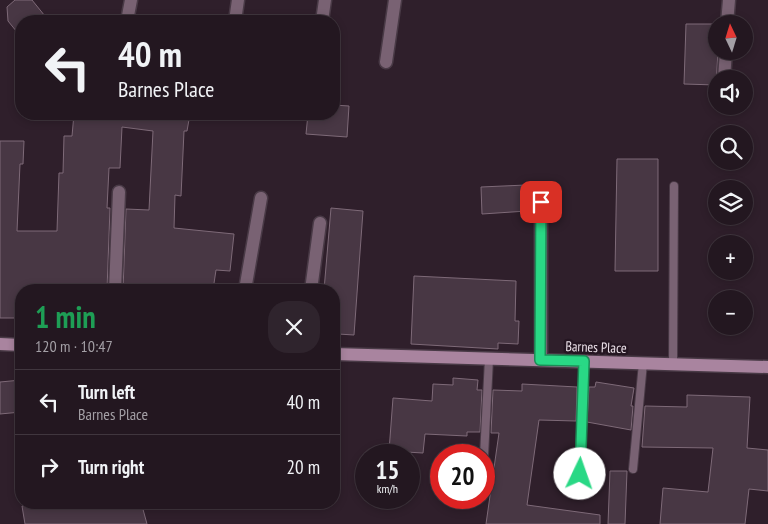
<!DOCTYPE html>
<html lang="en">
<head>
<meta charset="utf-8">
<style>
	:root { --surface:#231720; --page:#2f242d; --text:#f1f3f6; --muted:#a39fa5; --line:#40363e }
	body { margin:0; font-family:"PT Sans Narrow",sans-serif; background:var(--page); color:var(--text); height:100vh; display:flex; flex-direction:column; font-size:19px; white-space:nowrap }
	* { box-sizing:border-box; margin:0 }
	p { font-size:16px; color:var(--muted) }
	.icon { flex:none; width:28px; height:28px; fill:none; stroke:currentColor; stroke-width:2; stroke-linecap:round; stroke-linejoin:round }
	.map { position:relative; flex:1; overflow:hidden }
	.panel { position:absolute; left:15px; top:284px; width:325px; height:225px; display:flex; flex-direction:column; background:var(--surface); border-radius:20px; box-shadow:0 2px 8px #0003,0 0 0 1px var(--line) }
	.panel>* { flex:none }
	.guide { position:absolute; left:15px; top:15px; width:325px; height:105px; border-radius:20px; box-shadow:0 2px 8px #0003,0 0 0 1px var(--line); background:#231720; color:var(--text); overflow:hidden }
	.needle { width:32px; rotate:356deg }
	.fabs { position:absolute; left:708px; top:15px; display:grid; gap:10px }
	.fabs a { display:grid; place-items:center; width:45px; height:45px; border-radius:50%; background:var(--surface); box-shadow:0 2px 8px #0003,0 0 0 1px var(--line); font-size:25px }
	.speed { position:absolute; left:355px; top:444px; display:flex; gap:10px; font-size:25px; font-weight:700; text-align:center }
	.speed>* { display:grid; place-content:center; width:65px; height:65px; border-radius:50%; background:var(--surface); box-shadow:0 2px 8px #0003,0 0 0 1px var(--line); line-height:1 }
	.speed small { font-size:12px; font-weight:400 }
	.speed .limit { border:8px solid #d22; background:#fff; color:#111 }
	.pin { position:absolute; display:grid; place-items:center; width:42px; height:42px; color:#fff; margin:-21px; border-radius:10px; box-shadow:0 2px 8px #0006 }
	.me { position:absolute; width:55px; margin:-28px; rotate:3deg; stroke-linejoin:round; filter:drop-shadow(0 0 4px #0008) }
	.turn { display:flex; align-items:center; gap:18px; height:105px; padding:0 20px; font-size:22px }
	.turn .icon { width:65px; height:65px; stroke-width:2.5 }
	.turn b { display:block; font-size:35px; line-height:42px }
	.round { display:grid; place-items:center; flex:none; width:52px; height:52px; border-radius:20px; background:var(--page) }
	.head { display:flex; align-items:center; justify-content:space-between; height:85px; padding:0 20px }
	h1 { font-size:30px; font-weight:700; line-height:38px; color:#1e9e55 }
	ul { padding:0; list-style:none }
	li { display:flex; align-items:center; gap:15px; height:65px; padding:0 20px; border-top:1px solid var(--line) }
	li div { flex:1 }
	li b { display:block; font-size:19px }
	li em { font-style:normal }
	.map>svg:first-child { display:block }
	.building { fill:#483744; stroke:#7e6a78 }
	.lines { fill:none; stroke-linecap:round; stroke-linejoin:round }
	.lane-casing { stroke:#493a46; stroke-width:10 }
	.street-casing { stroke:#493a46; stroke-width:15 }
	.secondary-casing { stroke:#493a46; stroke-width:15 }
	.lane { stroke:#796273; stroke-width:8 }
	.street { stroke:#796273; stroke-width:12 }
	.secondary { stroke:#a9849f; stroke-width:12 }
	.route-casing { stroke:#1b8c56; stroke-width:12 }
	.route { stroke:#29d885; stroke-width:9 }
	.labels { text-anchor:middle; stroke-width:5; stroke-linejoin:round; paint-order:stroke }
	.street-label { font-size:14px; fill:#ece1e9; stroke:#251622 }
</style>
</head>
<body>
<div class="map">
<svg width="768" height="524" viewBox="0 0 768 524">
	<rect width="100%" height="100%" fill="#2f1f2b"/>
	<path class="building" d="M15 0H32L49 21H21V37L8 21 7 7Z
		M686 24H716V51H718L716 85 684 84Z
		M334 105 349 106 347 137 306 134 308 114H334Z
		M74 114H190L187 131H184L181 196 175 195 174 228 234 234 230 271 216 270 213 290H123L126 209 149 210 153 131 122 127 120 168H109L107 208H110L107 290H21V318H0V141H24L23 164H20L17 231H57L59 173H63L64 136H72Z
		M617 159H658V271H615Z
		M526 185 527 211 482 214 481 187Z
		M331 208 363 211 354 335 338 334 339 321 334 320V290H324Z
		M414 276 516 281 515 321H519L518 344 498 343V349L411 344Z
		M453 378 478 380 477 390H482L480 432H467V436L425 434 423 453 389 451 393 398 432 401 433 384 453 385Z
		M21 380V412L0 414V382Z
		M596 382 634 388 631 406H633L631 430 587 422 589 387H595Z
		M522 384 577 387 576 421 539 420 527 505 600 515V524H486L499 433H491L493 390 522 391Z
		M687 395 750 397 747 448 768 450V491L749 489 745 524H660L663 488 708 492 713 448 642 447 645 406 687 407Z
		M610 471H627L625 524H608Z
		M46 502H141L147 524H25L22 506Z"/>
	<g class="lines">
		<defs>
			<path id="lane" d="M673 364 674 186
				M484 456 489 359
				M633 469 643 363
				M579 493 584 361"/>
			<path id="street" d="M127 21 131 0
				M235 21 238 0
				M322 21 325 0
				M727 24 729 0
				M386 62 395 0
				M724 79 726 51
				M115 290 119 192
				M245 290 261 198
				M311 290 320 223
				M541 360V202"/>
			<path id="secondary" d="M0 344 21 345
				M334 354 768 367"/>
		</defs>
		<use href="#lane" class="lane-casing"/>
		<use href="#street" class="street-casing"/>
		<use href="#secondary" class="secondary-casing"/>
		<use href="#lane" class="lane"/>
		<use href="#street" class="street"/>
		<use href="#secondary" class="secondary"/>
	</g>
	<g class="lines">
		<defs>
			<path id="route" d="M541 202 540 360 584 361 580 474"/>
		</defs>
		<use href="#route" class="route-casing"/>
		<use href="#route" class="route"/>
	</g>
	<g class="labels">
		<g class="street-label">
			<text transform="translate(596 347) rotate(2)" y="5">Barnes Place</text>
		</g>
	</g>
</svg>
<div class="fabs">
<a><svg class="needle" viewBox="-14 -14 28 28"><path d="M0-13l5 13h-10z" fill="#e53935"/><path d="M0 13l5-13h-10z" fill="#a39fa5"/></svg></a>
<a><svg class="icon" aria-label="sound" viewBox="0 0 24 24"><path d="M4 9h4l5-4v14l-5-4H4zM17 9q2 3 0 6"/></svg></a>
<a><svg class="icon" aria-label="search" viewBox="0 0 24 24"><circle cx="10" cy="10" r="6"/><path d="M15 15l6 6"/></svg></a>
<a><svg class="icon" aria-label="layers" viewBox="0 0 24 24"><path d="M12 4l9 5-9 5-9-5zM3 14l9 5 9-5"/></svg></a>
<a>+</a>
<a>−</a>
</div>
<div class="speed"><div>15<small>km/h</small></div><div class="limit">20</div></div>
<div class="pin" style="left:541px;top:202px;background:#d93025"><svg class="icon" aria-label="arrive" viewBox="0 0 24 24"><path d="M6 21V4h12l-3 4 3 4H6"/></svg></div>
<svg class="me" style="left:580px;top:474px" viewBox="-20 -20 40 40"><circle r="19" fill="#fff"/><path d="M0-13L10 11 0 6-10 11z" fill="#29d885"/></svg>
<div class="guide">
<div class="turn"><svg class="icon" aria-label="left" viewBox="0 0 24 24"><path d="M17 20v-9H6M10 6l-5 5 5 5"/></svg><div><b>40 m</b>Barnes Place</div></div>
</div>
<section class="panel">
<div class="head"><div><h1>1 min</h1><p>120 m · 10:47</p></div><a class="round"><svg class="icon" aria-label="close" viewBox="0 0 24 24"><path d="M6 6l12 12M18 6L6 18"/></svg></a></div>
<ul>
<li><svg class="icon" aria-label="left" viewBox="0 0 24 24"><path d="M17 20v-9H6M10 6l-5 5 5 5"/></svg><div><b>Turn left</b><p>Barnes Place</p></div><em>40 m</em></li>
<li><svg class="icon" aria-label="right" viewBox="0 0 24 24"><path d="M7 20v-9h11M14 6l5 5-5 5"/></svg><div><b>Turn right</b></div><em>20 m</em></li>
</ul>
</section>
</div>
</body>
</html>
